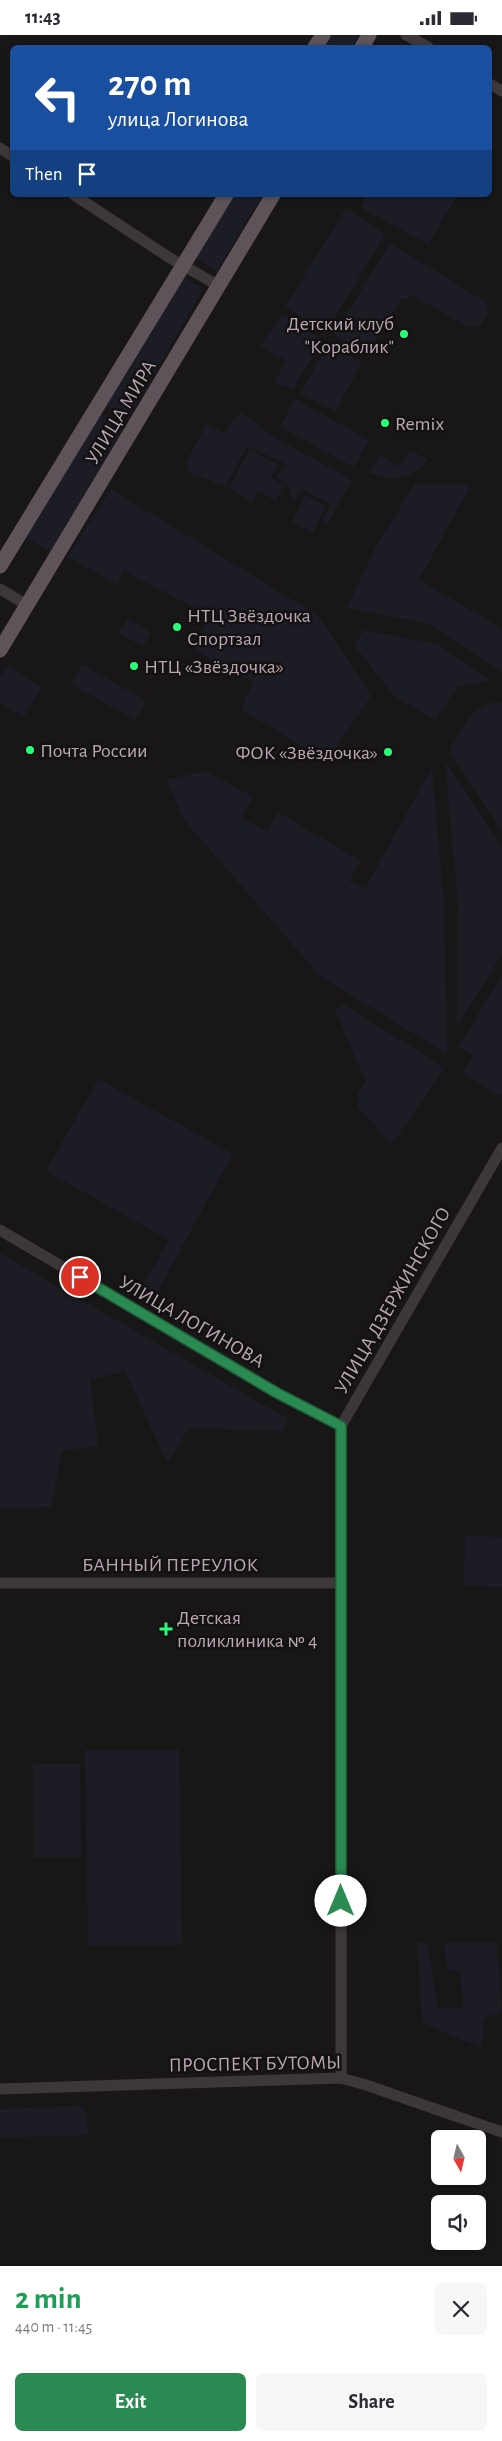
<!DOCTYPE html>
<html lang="en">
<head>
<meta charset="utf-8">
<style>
	:root { --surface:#fff; --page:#f7f7f7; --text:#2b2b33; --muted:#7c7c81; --accent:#2b8a52 }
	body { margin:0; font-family:"Alegreya Sans",sans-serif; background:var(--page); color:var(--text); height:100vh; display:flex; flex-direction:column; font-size:19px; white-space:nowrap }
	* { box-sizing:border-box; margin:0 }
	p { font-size:16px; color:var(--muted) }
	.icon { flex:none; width:28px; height:28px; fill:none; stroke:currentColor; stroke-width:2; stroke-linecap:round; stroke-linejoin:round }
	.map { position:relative; height:2231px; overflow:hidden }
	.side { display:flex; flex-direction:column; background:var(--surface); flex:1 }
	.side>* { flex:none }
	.top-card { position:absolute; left:10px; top:10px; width:482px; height:152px; border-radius:8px; box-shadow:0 1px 4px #0004; background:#1a4fa0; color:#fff; overflow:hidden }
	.needle { width:32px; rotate:172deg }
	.controls { position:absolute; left:431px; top:2095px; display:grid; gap:10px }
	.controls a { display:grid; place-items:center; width:55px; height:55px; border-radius:8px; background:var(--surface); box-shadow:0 1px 4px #0004; font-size:25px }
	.pin { position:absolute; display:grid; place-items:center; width:42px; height:42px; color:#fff; margin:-21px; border:2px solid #fff; border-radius:50%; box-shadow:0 1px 5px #0007 }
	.me { position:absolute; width:55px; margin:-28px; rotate:0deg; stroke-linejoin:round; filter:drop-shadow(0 0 4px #0008) }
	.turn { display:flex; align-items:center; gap:18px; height:105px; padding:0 15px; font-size:22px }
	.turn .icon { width:65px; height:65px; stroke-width:2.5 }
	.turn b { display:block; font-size:35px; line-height:42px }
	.then { display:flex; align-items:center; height:48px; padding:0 15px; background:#0003; gap:10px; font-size:19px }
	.round { display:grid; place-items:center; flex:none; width:52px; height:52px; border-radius:8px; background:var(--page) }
	.summary { display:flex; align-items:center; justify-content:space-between; height:85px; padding:0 15px }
	h1 { font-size:30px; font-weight:600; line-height:38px; color:#1e9e55 }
	.cta { display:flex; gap:10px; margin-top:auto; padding:10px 15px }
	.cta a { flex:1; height:58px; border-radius:8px; background:var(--accent); color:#fff; font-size:20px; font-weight:600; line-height:58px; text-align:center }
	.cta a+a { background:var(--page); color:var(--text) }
	.status { display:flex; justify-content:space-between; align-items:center; height:35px; padding:0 25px; background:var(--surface); direction:ltr }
	.status svg { height:14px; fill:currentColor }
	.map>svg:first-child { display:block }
	.green { fill:#1c1d24 }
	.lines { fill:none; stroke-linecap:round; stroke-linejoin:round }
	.minor { stroke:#3e373a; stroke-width:11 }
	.major { stroke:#5d5358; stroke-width:15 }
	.route-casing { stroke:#1c5a35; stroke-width:12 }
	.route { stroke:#2b8a52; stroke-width:9 }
	.poi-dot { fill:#2afd78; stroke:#131112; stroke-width:2 }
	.labels { text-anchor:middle; stroke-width:5; stroke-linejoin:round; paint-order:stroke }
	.poi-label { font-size:20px; fill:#b9a7b2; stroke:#131112; text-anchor:start }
	.street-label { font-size:20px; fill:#b9a7b2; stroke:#131112 }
</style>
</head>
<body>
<div class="status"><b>11:43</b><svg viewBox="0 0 49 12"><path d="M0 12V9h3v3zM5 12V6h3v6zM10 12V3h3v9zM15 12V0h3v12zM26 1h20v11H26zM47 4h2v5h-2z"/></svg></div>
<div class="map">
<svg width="502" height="2231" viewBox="0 0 502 2231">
	<rect width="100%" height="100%" fill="#181617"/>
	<path class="green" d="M330 0H359L352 12H323Z
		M234 160H262L217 236 196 223Z
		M365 160H458L428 209 361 173Z
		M346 173 385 199 327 296 285 272Z
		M390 208 486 267 488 279 480 291 468 292 414 261 400 265 367 320 334 300Z
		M178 239 203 254 129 383 103 368Z
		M282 279 323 304 293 354 275 348 285 325 260 311Z
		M329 308 362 328 335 376 300 359Z
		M295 364 369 405 354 432 280 392Z
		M95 376 123 393 50 516 23 501Z
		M240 377 276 403 352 445 327 490 322 487 331 469 302 455 293 467 288 449 276 442 286 429 247 411 225 452 189 437 186 427 207 389 225 398Z
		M250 414 278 429 271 443 284 450 276 466 258 456 252 467 229 454Z
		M410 415 428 425C409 446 394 447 368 437L380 420 398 432Z
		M415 449 471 450 419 545 502 593V637L430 589 347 573 377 509Z
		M111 454 319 581 371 661 327 726 241 674 253 647 193 614 211 581 124 536 117 549 67 522Z
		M305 460 326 471 313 498 292 487Z
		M128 584 151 598 143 612 119 598Z
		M364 595 437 609 492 646 457 652 435 685 394 661 354 610Z
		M82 629 146 666 135 685 71 649Z
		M7 631 42 652 24 682 0 668V642Z
		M490 668H502V796L449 715 473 677Z
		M445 726 502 812V919L457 992 458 870Z
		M432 732 444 871 447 1019 320 941 185 786 166 745 206 736 253 762 242 783 267 796 278 777 361 826 349 846 365 854Z
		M502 939V1059L501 1061 462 1039 473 1020 459 1012Z
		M343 969 445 1033 392 1109 358 1072V1058L366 1047 335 976Z
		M98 1044 233 1119 156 1259 142 1252 169 1205 46 1136Z
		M0 1218 288 1384 282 1396 189 1393 167 1428 125 1336 90 1345 98 1411 62 1416 51 1472 0 1473Z
		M465 1501 502 1502V1552L464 1551Z
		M85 1715H179L182 1910 88 1911Z
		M33 1729H80L81 1822 34 1823Z
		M417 1906 427 1908 438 1973H463L460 1936 446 1935 445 1908H497L502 1977 484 1983 482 2013 422 1988Z
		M82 2071 87 2082 88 2100 0 2103V2074Z"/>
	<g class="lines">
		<path class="minor" d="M406 0 428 12
			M490 49 502 56
			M0 113 12 121
			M74 160 170 223 219 251
			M0 554 27 570
			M0 1195 277 1358 341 1391
			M0 1548H341
			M341 2043V1391L502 1113
			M0 2054 341 2043 366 2050 502 2097"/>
		<path class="major" d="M315 12 323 0
			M362 12 369 0
			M0 531 226 160
			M0 615 273 160"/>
	</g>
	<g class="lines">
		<defs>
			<path id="route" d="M80 1242 277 1358 341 1391V1866"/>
		</defs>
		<use href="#route" class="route-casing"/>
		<use href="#route" class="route"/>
	</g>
	<g class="poi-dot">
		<circle cx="404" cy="299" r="5"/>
		<circle cx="385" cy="388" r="5"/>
		<circle cx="177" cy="592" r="5"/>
		<circle cx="134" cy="631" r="5"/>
		<circle cx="30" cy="715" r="5"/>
		<circle cx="388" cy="717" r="5"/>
		<path d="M163.5 1586.5h5v5h5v5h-5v5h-5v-5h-5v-5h5z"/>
	</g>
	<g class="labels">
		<g class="poi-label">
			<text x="394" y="295" text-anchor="end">Детский клуб<tspan x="394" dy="23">"Кораблик"</tspan></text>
			<text x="395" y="395">Remix</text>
			<text x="187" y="587">НТЦ Звёздочка<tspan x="187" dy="23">Спортзал</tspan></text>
			<text x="144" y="638">НТЦ «Звёздочка»</text>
			<text x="40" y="722">Почта России</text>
			<text x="378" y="724" text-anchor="end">ФОК «Звёздочка»</text>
			<text x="177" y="1589">Детская<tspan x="177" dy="23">поликлиника № 4</tspan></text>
		</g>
		<g class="street-label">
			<text transform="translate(120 377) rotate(-59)" y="7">УЛИЦА МИРА</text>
			<text transform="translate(392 1265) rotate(-60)" y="7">УЛИЦА ДЗЕРЖИНСКОГО</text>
			<text transform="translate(192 1286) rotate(30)" y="7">УЛИЦА ЛОГИНОВА</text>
			<text x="170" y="1536">БАННЫЙ ПЕРЕУЛОК</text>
			<text transform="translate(255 2028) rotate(-1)" y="7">ПРОСПЕКТ БУТОМЫ</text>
		</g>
	</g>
</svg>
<div class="controls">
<a><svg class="needle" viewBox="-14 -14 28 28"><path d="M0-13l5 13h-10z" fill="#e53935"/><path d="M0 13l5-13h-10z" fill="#7c7c81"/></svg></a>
<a><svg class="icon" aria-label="sound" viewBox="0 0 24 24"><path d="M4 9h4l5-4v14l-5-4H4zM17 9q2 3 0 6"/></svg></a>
</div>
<div class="pin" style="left:80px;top:1242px;background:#d93025"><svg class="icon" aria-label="arrive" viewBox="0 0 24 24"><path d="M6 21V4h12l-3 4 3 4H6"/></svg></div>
<svg class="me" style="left:341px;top:1866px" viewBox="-20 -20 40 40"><circle r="19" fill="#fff"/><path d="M0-13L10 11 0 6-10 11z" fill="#2b8a52"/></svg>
<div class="top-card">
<div class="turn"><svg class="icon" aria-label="left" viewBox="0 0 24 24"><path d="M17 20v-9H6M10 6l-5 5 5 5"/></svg><div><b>270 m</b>улица Логинова</div></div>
<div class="then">Then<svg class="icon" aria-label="arrive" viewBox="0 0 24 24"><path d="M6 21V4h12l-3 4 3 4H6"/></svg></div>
</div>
</div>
<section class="side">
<div class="summary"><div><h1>2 min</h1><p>440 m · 11:45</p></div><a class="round"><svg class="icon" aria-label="close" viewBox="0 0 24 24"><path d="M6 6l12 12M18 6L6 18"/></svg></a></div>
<div class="cta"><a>Exit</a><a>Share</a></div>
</section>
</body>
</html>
